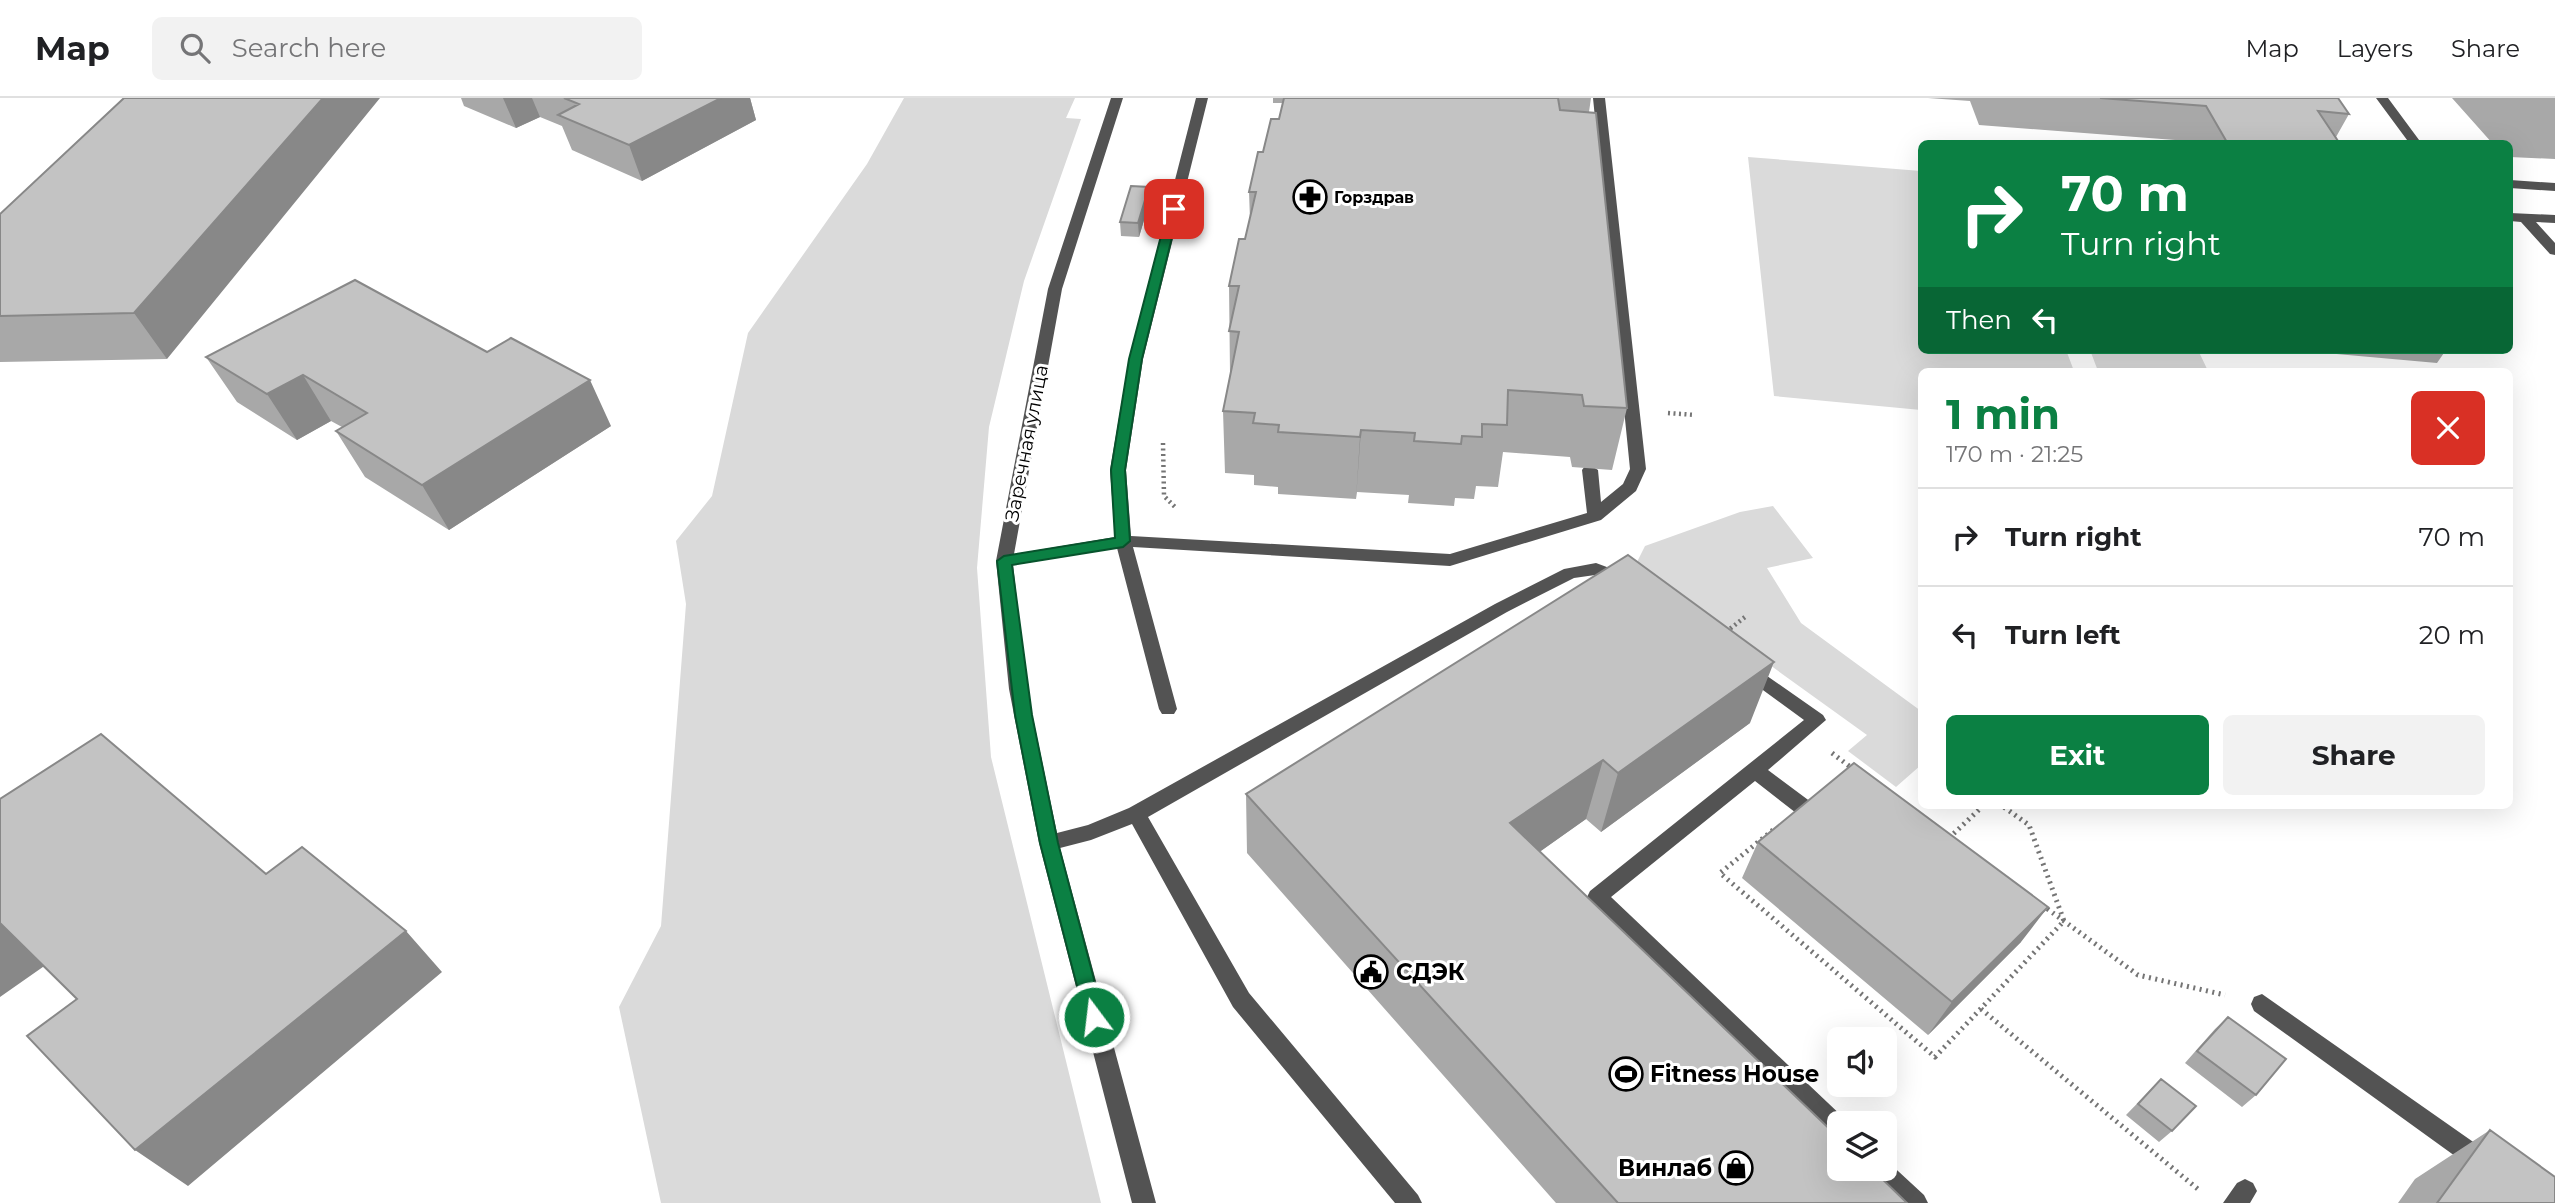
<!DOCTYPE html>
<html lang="en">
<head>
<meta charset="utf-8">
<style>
	:root { --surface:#fff; --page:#f2f2f2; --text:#202124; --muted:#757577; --line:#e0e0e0; --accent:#0b8043 }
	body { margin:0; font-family:Montserrat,sans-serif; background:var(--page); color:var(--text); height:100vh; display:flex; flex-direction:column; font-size:26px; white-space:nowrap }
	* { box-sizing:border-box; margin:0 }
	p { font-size:23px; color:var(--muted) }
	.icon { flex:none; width:38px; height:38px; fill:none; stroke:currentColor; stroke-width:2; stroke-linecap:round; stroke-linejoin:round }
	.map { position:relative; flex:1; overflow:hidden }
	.side { position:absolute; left:1918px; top:270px; width:595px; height:441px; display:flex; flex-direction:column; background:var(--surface); border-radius:10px; box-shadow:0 7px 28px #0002 }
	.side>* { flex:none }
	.top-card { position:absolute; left:1918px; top:42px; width:595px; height:214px; border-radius:10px; box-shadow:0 7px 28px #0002; background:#0b8043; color:#fff; overflow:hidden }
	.controls { position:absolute; left:1827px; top:929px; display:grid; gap:14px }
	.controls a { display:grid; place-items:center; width:70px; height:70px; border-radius:10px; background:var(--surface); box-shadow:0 7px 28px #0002; font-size:35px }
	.pin { position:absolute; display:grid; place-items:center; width:60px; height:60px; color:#fff; margin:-30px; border-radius:14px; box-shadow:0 4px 10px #0006 }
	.me { position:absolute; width:77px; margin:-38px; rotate:345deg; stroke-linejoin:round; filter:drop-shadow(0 0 5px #0008) }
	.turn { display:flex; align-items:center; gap:24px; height:147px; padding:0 28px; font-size:32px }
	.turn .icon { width:91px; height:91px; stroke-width:2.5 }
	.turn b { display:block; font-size:49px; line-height:60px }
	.then { display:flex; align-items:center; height:66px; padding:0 28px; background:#0003; gap:14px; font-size:26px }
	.round { display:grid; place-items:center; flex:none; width:74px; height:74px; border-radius:10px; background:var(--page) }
	.overview { display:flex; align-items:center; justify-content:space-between; height:119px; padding:0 28px }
	h1 { font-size:42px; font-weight:700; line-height:52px; color:var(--accent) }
	.action { display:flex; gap:14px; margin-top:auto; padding:14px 28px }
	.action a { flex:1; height:80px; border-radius:10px; background:var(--accent); color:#fff; font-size:28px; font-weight:700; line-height:80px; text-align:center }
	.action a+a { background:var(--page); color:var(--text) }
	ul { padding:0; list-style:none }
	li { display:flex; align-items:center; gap:21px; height:98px; padding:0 28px; border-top:2px solid var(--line) }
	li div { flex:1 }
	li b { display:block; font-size:26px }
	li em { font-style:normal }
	header { display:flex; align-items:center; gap:42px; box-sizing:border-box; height:98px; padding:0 35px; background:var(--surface); border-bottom:2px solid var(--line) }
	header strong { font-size:33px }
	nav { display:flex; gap:38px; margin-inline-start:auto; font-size:24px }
	.search { width:490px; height:63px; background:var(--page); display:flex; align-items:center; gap:18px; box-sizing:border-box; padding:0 24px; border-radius:10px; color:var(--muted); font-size:26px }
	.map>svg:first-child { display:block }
	.green { fill:#dadada }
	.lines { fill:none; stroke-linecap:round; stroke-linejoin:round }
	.path-far1 { stroke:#757575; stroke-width:4.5; stroke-dasharray:2 3.5; stroke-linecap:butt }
	.path { stroke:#757575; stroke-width:5; stroke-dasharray:2 4.5; stroke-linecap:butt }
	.minor { fill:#535353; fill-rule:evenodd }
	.wall { fill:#a8a8a8 }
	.shaded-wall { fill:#888 }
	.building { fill:#c3c3c3; stroke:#888; stroke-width:2 }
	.route { fill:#0b8043; stroke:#07532c; stroke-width:2 }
	.labels { text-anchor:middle; stroke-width:6; stroke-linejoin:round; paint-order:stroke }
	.far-poi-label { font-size:16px; font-weight:bold; fill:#000; stroke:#fff; text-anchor:start }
	.street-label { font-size:19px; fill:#000; stroke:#fff }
	.near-poi-label { font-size:23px; font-weight:bold; fill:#000; stroke:#fff; text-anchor:start }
</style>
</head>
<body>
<header>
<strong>Map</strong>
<div class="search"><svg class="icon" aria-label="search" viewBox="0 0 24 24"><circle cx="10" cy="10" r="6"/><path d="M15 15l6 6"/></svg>Search here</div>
<nav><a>Map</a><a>Layers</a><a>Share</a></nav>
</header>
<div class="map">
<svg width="2555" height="1105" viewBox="0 0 2555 1105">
	<rect width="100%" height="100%" fill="#fff"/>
	<path class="green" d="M904 0H1075L1066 20 1081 21 1024 183 989 329 977 470 991 659 1101 1105H661L619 909 661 828 686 506 676 443 712 398 748 235 867 66Z
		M1748 59 1921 73 1922 252H2066L2074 273H1922L1921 312 1774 298Z
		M2090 252H2198L2208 273H2098Z
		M1773 408 1813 460 1767 470 1801 525 1921 613V667L1896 689 1848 653 1867 637 1642 475 1636 466 1645 448 1740 414Z"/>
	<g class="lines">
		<path class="path-far1" d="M1668 315 1695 317
			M1163 345 1164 398 1177 411
			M1726 534 1745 519"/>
		<path class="path" d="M1832 655 1853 671
			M1773 732 1720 775 1935 959 2064 823 2029 727 2001 707
			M1949 740 1984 707
			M2042 807 2138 877 2225 897
			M1981 911 2199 1092"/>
		<path class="minor" d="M1111 0H1123L1062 191 1014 456 1115 439 1110 372 1129 261 1196 0H1208L1143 261 1126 372 1131 438 1450 456 1587 415 1582 372 1585 368 1590 367 1598 372 1601 404 1623 386 1630 371 1593 0H1605L1646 371 1636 393 1601 422 1450 468 1133 449 1177 611 1174 616H1162L1159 611 1117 450 1013 467 1027 591 1057 735 1088 727 1129 710 1495 506 1564 471 1596 465 1631 478 1633 482 1631 486 1625 488 1595 477 1574 480 1507 514 1148 719 1249 895 1418 1097 1422 1105H1395L1233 909 1132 726 1091 742 1060 750 1156 1105H1132L1039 745 1009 591 996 463 1048 191Z
			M2376 0H2388L2422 46H2410Z
			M2510 82 2555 85V93L2510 90Z
			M2510 115 2555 117V125L2536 124 2555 145V157L2550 156 2521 124 2510 123Z
			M1747 564 1823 617 1826 622 1768 672 1823 713 1826 719 1823 725 1816 727 1809 725 1755 683 1611 799 1847 1023 1848 1026H1839V1042L1831 1039 1590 805 1587 799 1590 793 1804 622 1741 576 1738 571 1741 566Z
			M2262 896 2489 1055 2493 1063 2489 1071 2481 1074 2473 1071 2254 913 2251 906 2254 899Z
			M1885 1061 1924 1097 1928 1105H1899L1873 1079 1869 1071H1885Z
			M2245 1081 2253 1085 2257 1093 2250 1105H2223L2237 1085Z"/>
	</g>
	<path class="wall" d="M124 0 167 261 0 264V116Z
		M461 0H750L756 22 642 83 572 52 562 28 540 19 516 30 464 8Z
		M1273 0H1591L1589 14 1627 310 1612 372 1572 369 1570 359 1503 354 1498 389 1476 388 1474 401 1455 400 1454 408 1408 405 1409 397 1357 394 1356 401 1278 396V389L1254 387V377L1225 375 1223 313 1230 276 1229 188 1245 141 1250 122 1249 94 1263 54 1279 21 1283 5H1273Z
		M1928 0H2338L2349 16 2336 39 2340 46H2190L2188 43 1979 27 1970 3Z
		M2452 0H2555V61L2510 59V46H2493Z
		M1150 102 1139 139 1121 138 1120 124Z
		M2303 252H2446L2437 265 2303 253Z
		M206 259 611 328 449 432 365 379 336 333 342 329 331 323 297 342 237 304Z
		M1750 625 1601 734 1586 721 1539 754 1907 1105H1556L1247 755 1246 696Z
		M1758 744 2021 844 1928 937 1742 780Z
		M2228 919 2256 997 2242 1009 2185 965 2215 931Z
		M2161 981 2172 1033 2159 1044 2126 1017Z
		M2490 1032 2555 1105H2398L2415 1081Z"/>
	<path class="shaded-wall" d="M323 0H380L167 261 134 215Z
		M503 0H532L540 19 516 30Z
		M721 0H750L756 22 642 83 629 47Z
		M1149 89 1150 102 1139 139 1138 125Z
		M303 277 331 323 297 342 267 296Z
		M590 282 611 328 449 432 422 387Z
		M1361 332 1356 401 1360 339Z
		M1774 564 1750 625 1601 734 1618 675Z
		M1603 662 1586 721 1497 784 1510 725Z
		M2048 809 2021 844 1928 937 1952 904Z
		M0 825 50 864 0 899Z
		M406 833 442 874 188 1088 135 1052Z"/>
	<path class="building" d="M124 0H323L134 215 0 218V116Z
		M564 0H721L629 47 558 17 579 6Z
		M1284 0H1558L1560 12 1596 15 1627 310 1584 308 1582 297 1508 292 1507 327 1482 326V339L1462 338 1461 346 1414 343 1415 335 1361 332 1360 339 1278 334 1279 327 1253 325 1255 315 1223 313 1239 234 1229 233 1239 188H1229L1239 141H1245L1256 94H1249L1258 54H1263L1271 21H1279Z
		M2100 0H2338L2349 16 2318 13 2340 46H2228L2206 8Z
		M1131 88 1149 89 1138 125 1120 124Z
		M355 182 487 254 511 240 590 282 422 387 336 333 367 315 303 277 267 296 206 259Z
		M1628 457 1774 564 1618 675 1603 662 1510 725 1839 1040V1071H1872L1907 1105H1618L1246 696Z
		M101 636 266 776 302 749 406 833 135 1052 27 938 77 901 0 825V701Z
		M1854 665 2048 809 1952 904 1758 744Z
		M2228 919 2286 961 2256 997 2197 953Z
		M2161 981 2196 1008 2172 1033 2138 1006Z
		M2490 1032 2555 1079V1105H2437Z"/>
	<path class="route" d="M1174 108 1179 111 1142 261 1125 372 1130 443 1123 449 1012 467 1032 617 1058 745 1104 919 1101 926 1094 928 1088 926 1085 919 1040 745 1015 617 997 463 1004 458 1115 440 1111 372 1129 261 1168 111Z"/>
	<defs>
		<symbol id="pharmacy-ring" viewBox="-11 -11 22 22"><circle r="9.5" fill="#fff" stroke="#000" stroke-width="1.5"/><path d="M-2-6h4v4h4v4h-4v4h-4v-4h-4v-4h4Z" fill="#000"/></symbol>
		<symbol id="civic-ring" viewBox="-11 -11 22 22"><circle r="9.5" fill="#fff" stroke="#000" stroke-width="1.5"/><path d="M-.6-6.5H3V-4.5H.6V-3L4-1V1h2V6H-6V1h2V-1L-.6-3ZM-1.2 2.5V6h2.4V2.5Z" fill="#000"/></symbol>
		<symbol id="stadium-ring" viewBox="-11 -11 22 22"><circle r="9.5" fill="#fff" stroke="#000" stroke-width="1.5"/><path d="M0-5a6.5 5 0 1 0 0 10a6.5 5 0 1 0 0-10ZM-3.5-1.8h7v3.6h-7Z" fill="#000"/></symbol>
		<symbol id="shop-ring" viewBox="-11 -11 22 22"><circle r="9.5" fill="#fff" stroke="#000" stroke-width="1.5"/><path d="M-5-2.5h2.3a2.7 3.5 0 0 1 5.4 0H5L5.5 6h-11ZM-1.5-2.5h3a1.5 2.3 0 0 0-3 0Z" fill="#000"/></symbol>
	</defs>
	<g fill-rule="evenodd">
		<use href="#pharmacy-ring" x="1291" y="80" width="38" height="38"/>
		<use href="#civic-ring" x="1352" y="855" width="38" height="38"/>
		<use href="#stadium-ring" x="1607" y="957" width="38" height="38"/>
		<use href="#shop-ring" x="1717" y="1051" width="38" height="38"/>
	</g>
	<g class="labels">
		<g class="far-poi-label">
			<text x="1334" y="105">Горздрав</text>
		</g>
		<g class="street-label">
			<text transform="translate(1026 345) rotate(-79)" y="7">Заречная улица</text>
		</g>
		<g class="near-poi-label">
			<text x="1396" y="882">СДЭК</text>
			<text x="1650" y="984">Fitness House</text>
			<text x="1712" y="1078" text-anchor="end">Винлаб</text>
		</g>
	</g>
</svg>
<div class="controls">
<a><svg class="icon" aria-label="sound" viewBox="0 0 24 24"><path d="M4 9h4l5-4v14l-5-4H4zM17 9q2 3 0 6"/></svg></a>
<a><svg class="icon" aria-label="layers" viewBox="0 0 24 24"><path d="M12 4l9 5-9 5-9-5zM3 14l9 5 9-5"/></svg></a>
</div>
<div class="pin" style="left:1174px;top:111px;background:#d93025"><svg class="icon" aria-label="arrive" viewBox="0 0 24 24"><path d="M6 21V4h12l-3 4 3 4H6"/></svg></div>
<svg class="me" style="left:1094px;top:919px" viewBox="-20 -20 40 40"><circle r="17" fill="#0b8043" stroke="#fff" stroke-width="3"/><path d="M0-11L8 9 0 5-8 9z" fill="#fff"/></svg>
<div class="top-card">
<div class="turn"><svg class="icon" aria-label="right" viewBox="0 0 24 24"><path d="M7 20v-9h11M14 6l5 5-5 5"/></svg><div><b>70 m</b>Turn right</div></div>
<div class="then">Then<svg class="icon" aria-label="left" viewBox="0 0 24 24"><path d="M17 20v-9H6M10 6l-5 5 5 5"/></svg></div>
</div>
<section class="side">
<div class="overview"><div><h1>1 min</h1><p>170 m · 21:25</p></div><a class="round" style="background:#d93025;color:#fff"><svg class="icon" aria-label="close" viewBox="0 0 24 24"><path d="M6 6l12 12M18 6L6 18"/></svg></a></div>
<ul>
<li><svg class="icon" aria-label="right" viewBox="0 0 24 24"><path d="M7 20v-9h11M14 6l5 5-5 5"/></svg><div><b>Turn right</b></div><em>70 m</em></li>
<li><svg class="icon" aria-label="left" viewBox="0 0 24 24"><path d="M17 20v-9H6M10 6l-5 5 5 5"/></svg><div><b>Turn left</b></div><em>20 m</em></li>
</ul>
<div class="action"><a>Exit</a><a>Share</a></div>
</section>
</div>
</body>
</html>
